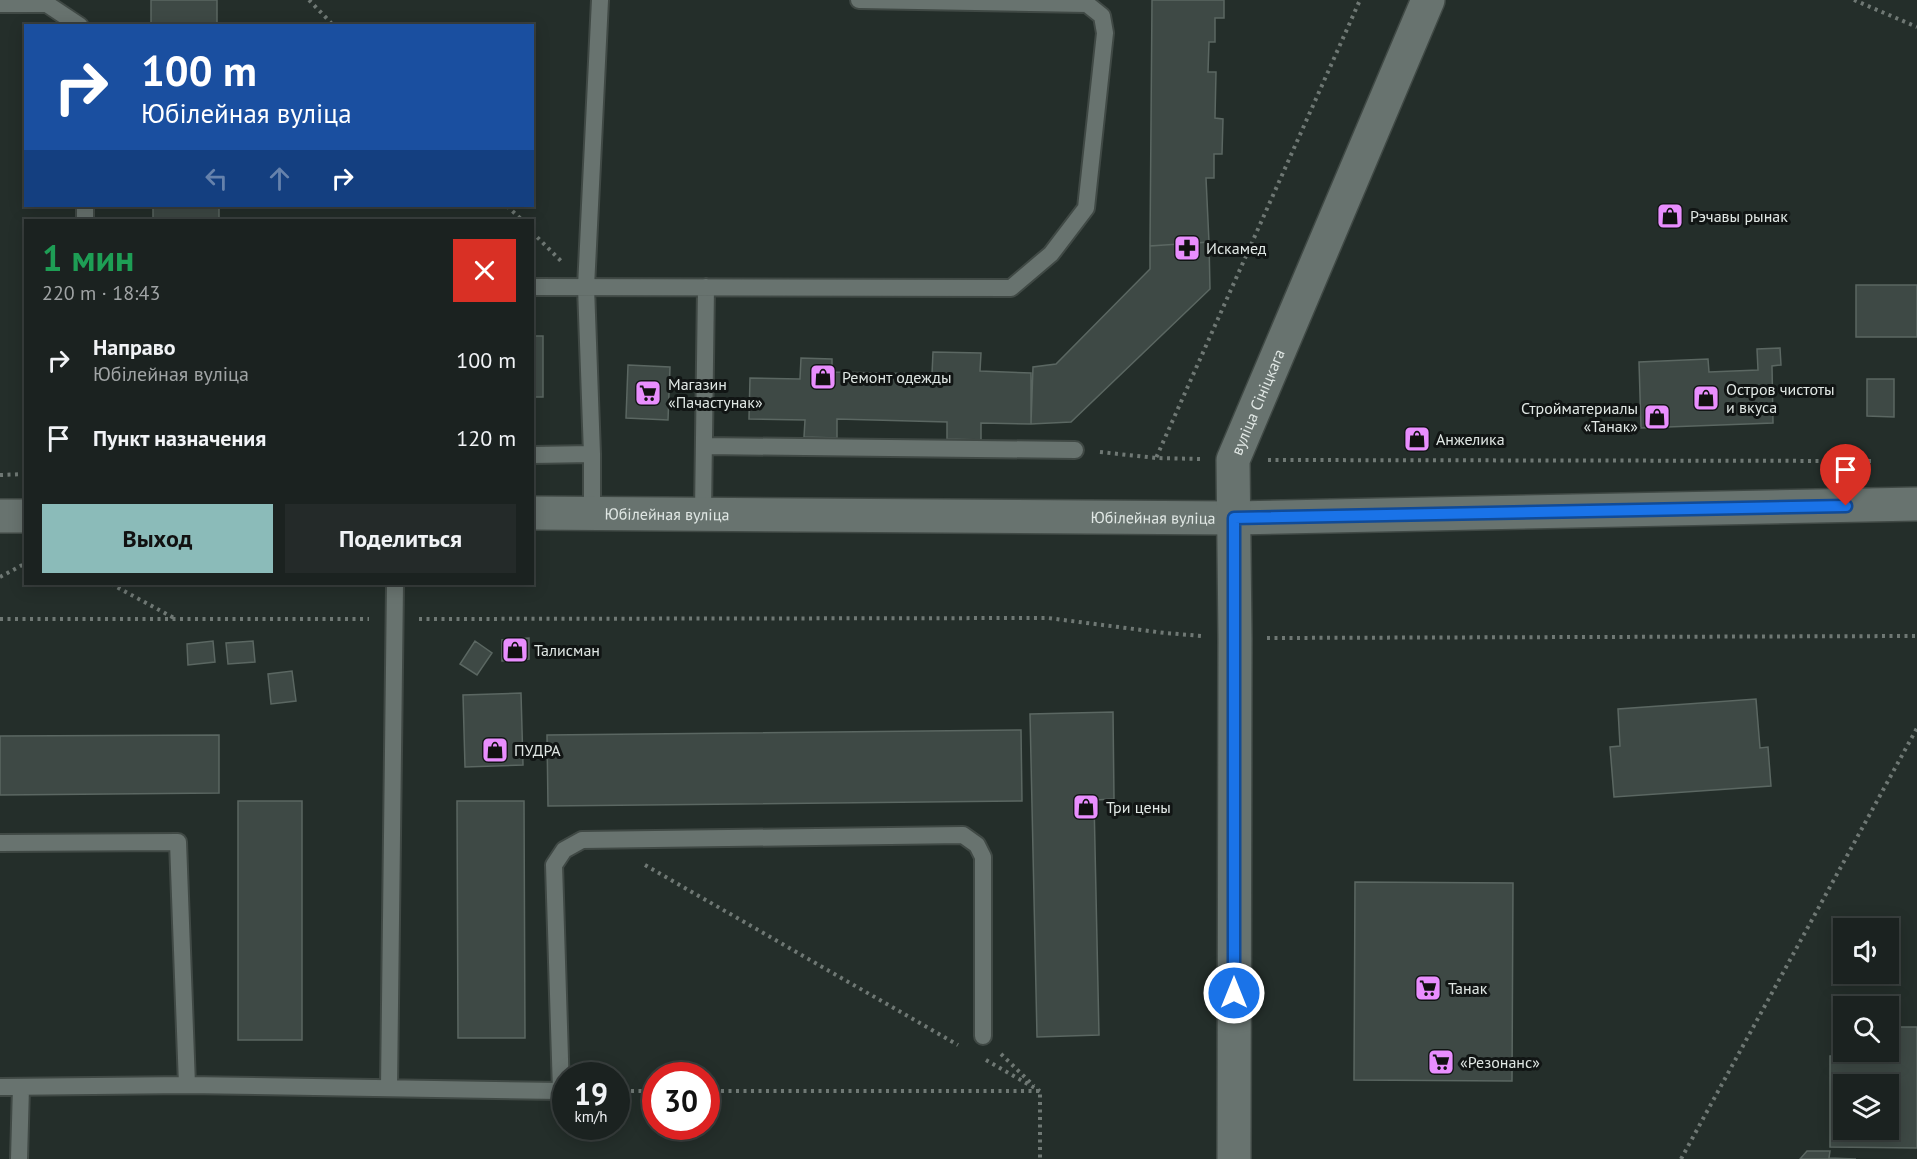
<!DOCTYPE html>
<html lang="ru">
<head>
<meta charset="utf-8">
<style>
	:root { --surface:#1b2220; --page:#242a29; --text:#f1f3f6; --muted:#a0a4a5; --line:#393f3e; --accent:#8bbbb9 }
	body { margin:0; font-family:"PT Sans",sans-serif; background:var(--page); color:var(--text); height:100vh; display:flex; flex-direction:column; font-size:22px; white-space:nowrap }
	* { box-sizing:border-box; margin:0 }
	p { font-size:20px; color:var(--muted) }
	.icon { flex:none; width:33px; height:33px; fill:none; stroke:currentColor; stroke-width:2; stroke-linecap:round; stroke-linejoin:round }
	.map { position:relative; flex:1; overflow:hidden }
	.panel { position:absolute; left:24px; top:219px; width:510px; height:366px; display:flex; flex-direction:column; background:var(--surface); border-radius:0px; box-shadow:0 3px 15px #0003,0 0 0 2px var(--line) }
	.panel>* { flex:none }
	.top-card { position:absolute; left:24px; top:24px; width:510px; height:183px; border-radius:0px; box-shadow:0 3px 15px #0003,0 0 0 2px var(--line); background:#1a4fa0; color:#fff; overflow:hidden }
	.buttons { position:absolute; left:1833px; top:918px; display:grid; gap:12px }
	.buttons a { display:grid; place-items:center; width:66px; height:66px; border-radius:0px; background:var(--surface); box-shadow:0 3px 15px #0003,0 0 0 2px var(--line); font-size:30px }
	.speed { position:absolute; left:552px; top:1062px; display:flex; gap:12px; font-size:30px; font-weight:700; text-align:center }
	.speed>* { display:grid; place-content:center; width:78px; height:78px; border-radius:50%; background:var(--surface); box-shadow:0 3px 15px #0003,0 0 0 2px var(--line); line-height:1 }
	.speed small { font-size:15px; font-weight:400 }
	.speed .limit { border:9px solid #d22; background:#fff; color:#111 }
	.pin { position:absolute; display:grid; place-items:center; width:51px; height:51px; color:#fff; margin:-62px -26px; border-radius:50% 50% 50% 0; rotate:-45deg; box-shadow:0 0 6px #0007 }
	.pin .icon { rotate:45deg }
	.me { position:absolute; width:66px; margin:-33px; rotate:0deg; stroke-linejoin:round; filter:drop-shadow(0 0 4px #0008) }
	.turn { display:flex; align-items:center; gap:21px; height:126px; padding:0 18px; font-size:27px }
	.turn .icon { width:78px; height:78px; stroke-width:2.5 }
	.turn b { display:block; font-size:42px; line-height:51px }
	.lanes { display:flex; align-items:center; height:57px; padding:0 18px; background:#0003; justify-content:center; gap:30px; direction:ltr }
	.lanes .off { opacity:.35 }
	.round { display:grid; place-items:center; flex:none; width:63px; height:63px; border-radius:0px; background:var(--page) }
	.overview { display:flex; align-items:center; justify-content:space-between; height:102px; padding:0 18px }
	h1 { font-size:36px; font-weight:600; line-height:45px; color:#1e9e55 }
	.primary-button { display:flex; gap:12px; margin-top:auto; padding:12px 18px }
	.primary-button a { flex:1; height:69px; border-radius:0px; background:var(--accent); color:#111; font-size:24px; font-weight:600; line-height:69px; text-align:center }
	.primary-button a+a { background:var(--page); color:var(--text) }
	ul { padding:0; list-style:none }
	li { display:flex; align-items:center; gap:18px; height:78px; padding:0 18px }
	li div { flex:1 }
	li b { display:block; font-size:22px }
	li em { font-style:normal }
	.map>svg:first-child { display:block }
	.building { fill:#3e4945; stroke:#5b6762; stroke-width:1.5; fill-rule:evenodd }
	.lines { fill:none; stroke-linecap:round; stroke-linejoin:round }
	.lane-casing { stroke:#404945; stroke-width:20 }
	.street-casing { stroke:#404945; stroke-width:36 }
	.path { stroke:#6f7874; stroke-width:4; stroke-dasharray:3 4.5; stroke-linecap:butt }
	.lane { stroke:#68736f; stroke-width:16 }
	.street { stroke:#68736f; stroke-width:33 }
	.route-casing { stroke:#114b97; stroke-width:15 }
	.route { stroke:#1a73e8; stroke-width:10 }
	.labels { text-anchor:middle; stroke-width:6; stroke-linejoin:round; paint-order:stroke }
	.poi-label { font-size:16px; fill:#e0e7e4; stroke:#111514; text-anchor:start }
	.street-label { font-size:16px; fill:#e0e7e4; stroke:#111514 }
</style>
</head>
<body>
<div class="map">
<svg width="1917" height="1159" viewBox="0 0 1917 1159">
	<rect width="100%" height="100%" fill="#242e2a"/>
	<path class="building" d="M151 0H217V26H151Z
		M1152 0H1224V18H1215V42H1209L1208 72H1216L1215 118 1223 119 1222 154H1214V178H1206L1209 242 1150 246Z
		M153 206H219V220H153Z
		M1209 242 1210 289 1071 422 1031 424 1033 367 1056 364 1150 269V246Z
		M1856 285H1917V337H1856Z
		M532 336H543V397H532Z
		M1780 348 1781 365 1772 366 1773 423 1641 428 1639 362 1708 359 1709 372 1758 370 1757 349Z
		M933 352 981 353 980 371 1031 373V424L981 423V440L947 439V422L837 419V438L804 437 805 420 749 419 750 378 800 379 801 358 832 359V372L932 374Z
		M628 365 670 367 668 420 626 418Z
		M1867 379H1894V417L1867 416Z
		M529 638V659L502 661V640Z
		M213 641 215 662 188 665 187 644Z
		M253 641 255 662 228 664 226 643Z
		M475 641 492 653 477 675 460 664Z
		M292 671 296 701 271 704 268 674Z
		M521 693 523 765 465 767 463 695Z
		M1756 699 1760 748 1768 747 1771 786 1614 797 1610 747 1620 746 1618 709Z
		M1113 712 1114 799 1094 800 1099 1035 1037 1037 1030 714Z
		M1021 730 1022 801 548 806 547 735Z
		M219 735V793L0 795V736Z
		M238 801H302V1040H238Z
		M457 801H524L525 1038H458Z
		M1355 882 1513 883 1512 1081 1354 1080Z
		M1893 1027H1917V1148L1830 1147V1056H1893ZM1844 1084H1888V1130H1844Z
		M1807 1151H1830L1829 1158 1856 1159H1800Z"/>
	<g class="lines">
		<defs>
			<path id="lane" d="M0 4H47L80 26
				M85 206V220
				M532 287 1011 288 1051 254 1086 208 1105 33 1102 16 1087 4 859 0
				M705 446 1075 450
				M592 454V514
				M532 455 592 454 586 287 600 0
				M703 513 706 287
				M0 843 178 842 187 1085
				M0 1087 187 1085 561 1091 554 865 564 850 582 840 963 835 977 845 983 857V1036
				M389 1088 395 584
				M19 1159 21 1087"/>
			<g id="street">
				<path id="s1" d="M532 513 1234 518 1917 504"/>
				<path d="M0 516H26"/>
				<path id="s2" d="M1234 1159 1235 638 1233 460 1428 0"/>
			</g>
		</defs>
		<use href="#lane" class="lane-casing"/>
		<use href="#street" class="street-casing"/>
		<path class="path" d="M309 0 334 26
			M1854 0 1917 27
			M507 206 522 220
			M532 232 561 261
			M1100 452 1156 458
			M1200 459 1156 458 1360 0
			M1268 460 1875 461
			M0 475 26 474
			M0 577 26 563
			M111 584 174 618
			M0 619H369
			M419 619 1048 618 1165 633 1202 636
			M1267 638 1917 636
			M645 865 958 1045
			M1001 1054 1034 1086
			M986 1060 1040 1091
			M616 1091H656
			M706 1091H1040V1159
			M1681 1159 1917 728"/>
		<use href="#lane" class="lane"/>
		<use href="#street" class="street"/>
	</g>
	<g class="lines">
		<defs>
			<path id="route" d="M1234 993V518L1846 506"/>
		</defs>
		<use href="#route" class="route-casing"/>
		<use href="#route" class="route"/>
	</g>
	<defs>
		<symbol id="shop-square" viewBox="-11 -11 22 22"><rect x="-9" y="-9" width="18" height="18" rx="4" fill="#e98efe" stroke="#111514"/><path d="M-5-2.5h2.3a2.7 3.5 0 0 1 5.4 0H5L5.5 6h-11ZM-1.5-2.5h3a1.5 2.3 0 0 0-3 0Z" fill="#111"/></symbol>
		<symbol id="pharmacy-square" viewBox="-11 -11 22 22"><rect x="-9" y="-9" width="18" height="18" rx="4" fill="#e98efe" stroke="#111514"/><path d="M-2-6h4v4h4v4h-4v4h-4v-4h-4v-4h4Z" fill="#111"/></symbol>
		<symbol id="supermarket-square" viewBox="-11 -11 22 22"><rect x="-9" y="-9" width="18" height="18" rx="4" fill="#e98efe" stroke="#111514"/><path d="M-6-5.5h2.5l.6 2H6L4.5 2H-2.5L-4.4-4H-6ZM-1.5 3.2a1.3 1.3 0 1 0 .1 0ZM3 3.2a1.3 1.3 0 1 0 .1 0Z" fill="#111"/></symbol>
	</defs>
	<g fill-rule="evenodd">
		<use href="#shop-square" x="1655" y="201" width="30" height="30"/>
		<use href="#pharmacy-square" x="1172" y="233" width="30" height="30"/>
		<use href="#shop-square" x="808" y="362" width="30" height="30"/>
		<use href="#supermarket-square" x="633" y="378" width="30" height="30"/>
		<use href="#shop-square" x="1691" y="383" width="30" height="30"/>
		<use href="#shop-square" x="1642" y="402" width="30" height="30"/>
		<use href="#shop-square" x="1402" y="424" width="30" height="30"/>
		<use href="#shop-square" x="500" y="635" width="30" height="30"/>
		<use href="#shop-square" x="480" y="735" width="30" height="30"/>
		<use href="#shop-square" x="1071" y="792" width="30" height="30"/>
		<use href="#supermarket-square" x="1413" y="973" width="30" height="30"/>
		<use href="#supermarket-square" x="1426" y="1047" width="30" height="30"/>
	</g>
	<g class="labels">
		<g class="poi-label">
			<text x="1690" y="222">Рэчавы рынак</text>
			<text x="1206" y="254">Искамед</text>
			<text x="842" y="383">Ремонт одежды</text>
			<text x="668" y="390">Магазин<tspan x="668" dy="18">«Пачастунак»</tspan></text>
			<text x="1726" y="395">Остров чистоты<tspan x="1726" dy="18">и вкуса</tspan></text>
			<text x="1638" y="414" text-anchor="end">Стройматериалы<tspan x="1638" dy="18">«Танак»</tspan></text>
			<text x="1436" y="445">Анжелика</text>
			<text x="534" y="656">Талисман</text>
			<text x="514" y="756">ПУДРА</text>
			<text x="1106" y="813">Три цены</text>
			<text x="1448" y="994">Танак</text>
			<text x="1460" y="1068">«Резонанс»</text>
		</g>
		<g class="street-label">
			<text dy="6" stroke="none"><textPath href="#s2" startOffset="762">вуліца Сініцкага</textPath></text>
			<text dy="6" stroke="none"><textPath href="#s1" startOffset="135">Юбілейная вуліца</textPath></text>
			<text dy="6" stroke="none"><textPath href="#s1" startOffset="621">Юбілейная вуліца</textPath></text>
		</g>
	</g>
</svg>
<div class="buttons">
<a><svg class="icon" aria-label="sound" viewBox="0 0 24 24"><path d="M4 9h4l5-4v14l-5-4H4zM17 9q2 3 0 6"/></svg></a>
<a><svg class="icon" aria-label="search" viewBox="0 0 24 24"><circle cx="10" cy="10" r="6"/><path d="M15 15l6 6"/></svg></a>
<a><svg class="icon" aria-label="layers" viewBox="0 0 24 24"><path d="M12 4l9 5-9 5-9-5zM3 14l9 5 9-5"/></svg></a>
</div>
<div class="speed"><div>19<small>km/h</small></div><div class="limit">30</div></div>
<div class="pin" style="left:1846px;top:506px;background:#d93025"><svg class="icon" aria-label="arrive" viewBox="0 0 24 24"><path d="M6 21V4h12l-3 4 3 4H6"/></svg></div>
<svg class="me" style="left:1234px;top:993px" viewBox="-20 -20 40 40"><circle r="17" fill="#1a73e8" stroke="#fff" stroke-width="3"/><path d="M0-11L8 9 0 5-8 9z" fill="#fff"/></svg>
<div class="top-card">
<div class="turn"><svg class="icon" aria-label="right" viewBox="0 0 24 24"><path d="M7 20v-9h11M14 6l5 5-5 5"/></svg><div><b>100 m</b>Юбілейная вуліца</div></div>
<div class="lanes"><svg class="icon off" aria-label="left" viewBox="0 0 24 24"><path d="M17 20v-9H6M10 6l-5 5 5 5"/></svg><svg class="icon off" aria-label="ahead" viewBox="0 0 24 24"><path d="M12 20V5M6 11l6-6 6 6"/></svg><svg class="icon" aria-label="right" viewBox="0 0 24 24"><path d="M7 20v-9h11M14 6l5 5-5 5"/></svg></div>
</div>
<section class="panel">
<div class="overview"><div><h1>1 мин</h1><p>220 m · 18:43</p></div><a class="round" style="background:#d93025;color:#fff"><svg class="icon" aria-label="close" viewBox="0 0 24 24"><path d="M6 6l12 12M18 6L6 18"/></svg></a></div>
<ul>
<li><svg class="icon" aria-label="right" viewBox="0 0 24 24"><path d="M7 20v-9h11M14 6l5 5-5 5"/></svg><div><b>Направо</b><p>Юбілейная вуліца</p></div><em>100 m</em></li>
<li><svg class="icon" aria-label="arrive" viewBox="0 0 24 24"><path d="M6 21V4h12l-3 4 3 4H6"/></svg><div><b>Пункт назначения</b></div><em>120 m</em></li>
</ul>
<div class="primary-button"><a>Выход</a><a>Поделиться</a></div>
</section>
</div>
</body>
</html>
